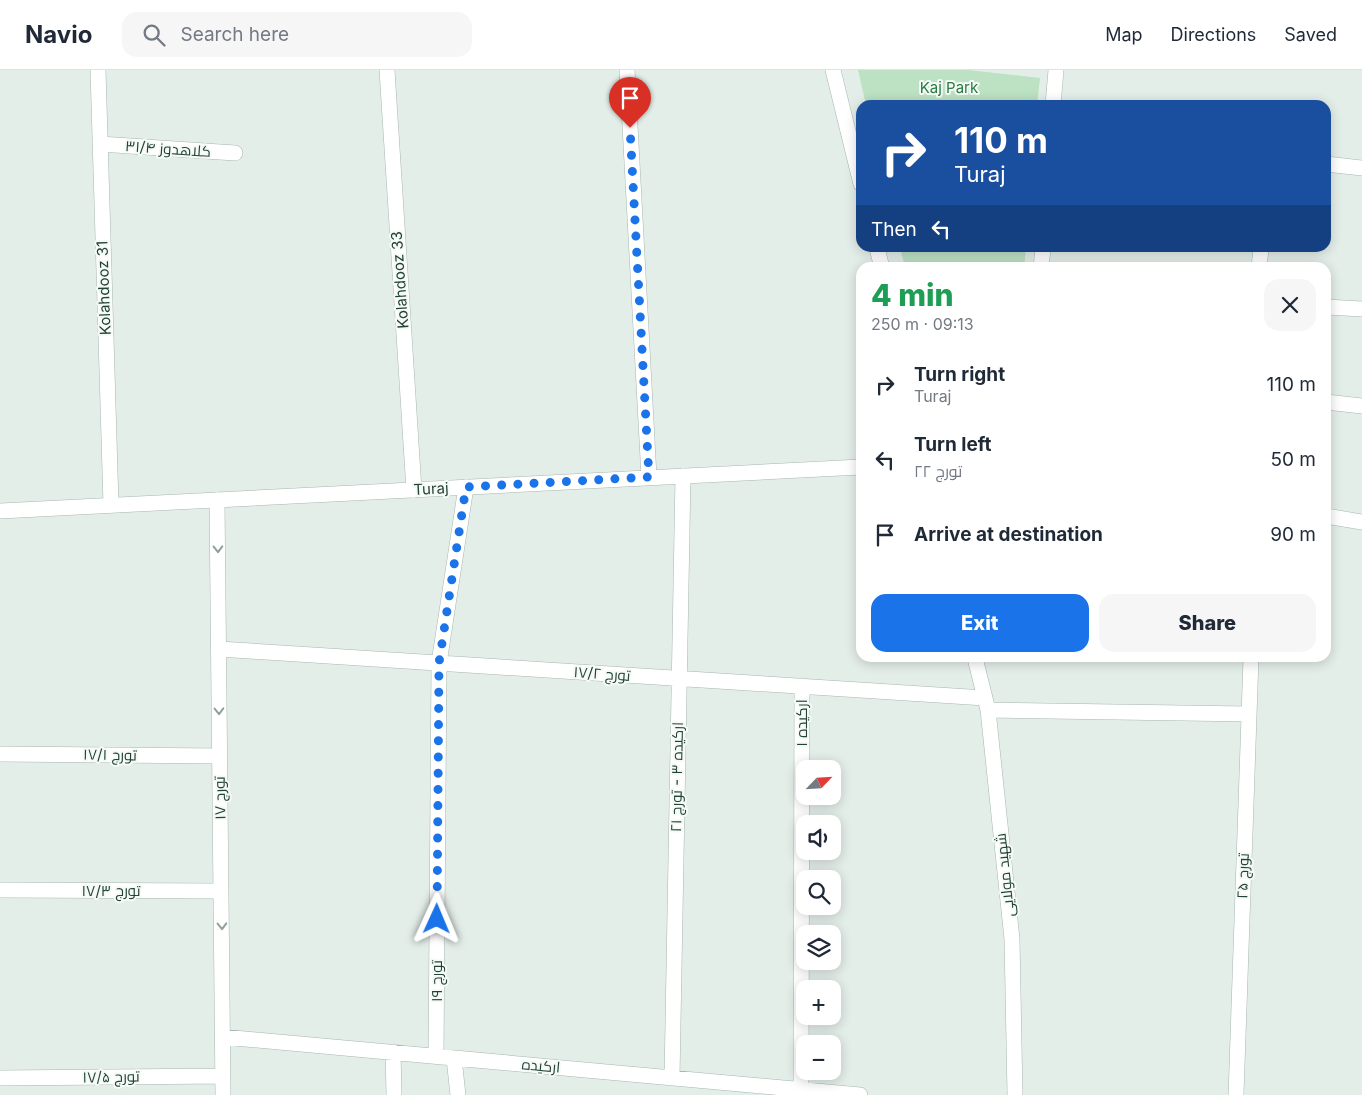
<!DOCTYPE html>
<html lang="en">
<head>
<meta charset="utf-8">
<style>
	:root { --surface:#fff; --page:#f6f6f7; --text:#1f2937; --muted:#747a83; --line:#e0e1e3; --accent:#1a73e8 }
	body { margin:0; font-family:Inter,Cairo,sans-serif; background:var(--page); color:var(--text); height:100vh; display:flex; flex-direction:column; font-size:19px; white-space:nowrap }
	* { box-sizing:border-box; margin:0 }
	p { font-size:16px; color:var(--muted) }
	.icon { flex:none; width:28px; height:28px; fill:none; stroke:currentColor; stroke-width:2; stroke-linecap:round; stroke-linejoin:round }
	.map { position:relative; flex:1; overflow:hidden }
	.side { position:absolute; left:856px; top:192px; width:475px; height:400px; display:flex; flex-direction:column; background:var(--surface); border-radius:15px; box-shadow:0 2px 12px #0003 }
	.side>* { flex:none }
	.hud { position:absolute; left:856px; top:30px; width:475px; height:152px; border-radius:15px; box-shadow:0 2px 12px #0003; background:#1a4fa0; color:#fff; overflow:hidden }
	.needle { width:32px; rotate:65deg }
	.controls { position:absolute; left:796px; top:690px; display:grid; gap:10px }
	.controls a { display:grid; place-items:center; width:45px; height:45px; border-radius:10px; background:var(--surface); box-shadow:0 2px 12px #0003; font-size:25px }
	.pin { position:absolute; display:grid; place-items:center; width:42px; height:42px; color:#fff; margin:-51px -21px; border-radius:50% 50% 50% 0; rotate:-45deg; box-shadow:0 0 5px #0007 }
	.pin .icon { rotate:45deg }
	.me { position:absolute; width:55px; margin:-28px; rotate:1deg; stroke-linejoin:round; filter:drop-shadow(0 0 4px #0008) }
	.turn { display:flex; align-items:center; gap:18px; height:105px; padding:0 15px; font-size:22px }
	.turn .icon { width:65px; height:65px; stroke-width:2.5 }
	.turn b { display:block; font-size:35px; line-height:42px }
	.then { display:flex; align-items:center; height:48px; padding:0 15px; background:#0003; gap:10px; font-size:19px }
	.round { display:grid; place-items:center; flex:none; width:52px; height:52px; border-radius:15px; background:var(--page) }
	.summary { display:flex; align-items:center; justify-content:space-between; height:85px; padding:0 15px }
	h1 { font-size:30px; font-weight:800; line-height:38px; color:#1e9e55 }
	.button { display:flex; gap:10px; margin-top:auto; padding:10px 15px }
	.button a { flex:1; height:58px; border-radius:15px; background:var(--accent); color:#fff; font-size:20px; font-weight:800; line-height:58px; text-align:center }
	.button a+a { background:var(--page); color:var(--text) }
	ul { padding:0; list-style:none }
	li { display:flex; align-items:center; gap:15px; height:75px; padding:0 15px }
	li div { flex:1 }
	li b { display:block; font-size:19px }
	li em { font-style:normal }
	header { display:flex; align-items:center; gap:30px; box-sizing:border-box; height:70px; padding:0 25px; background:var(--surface); border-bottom:1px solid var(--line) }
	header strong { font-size:24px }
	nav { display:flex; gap:28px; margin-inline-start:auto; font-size:18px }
	.search { width:350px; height:45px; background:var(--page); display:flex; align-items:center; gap:12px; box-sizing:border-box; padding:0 18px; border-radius:15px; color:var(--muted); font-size:19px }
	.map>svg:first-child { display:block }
	.green { fill:#bce1c3 }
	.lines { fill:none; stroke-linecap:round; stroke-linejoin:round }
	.minor-casing { stroke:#a6b7b0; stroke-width:16 }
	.tertiary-casing { stroke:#a6b7b0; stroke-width:16 }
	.minor { stroke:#fff; stroke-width:15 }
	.tertiary { stroke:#fff; stroke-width:15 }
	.oneway { stroke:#90a09b }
	.route { stroke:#1a73e8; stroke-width:9; stroke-dasharray:0 16.2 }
	.labels { text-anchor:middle; stroke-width:4; stroke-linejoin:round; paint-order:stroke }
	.park-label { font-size:15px; fill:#297c43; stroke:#f5faf7 }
	.street-label { font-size:15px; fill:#224237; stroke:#f5faf7 }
</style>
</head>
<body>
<header>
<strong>Navio</strong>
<div class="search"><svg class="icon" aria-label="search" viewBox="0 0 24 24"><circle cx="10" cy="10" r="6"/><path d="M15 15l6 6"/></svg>Search here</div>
<nav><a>Map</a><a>Directions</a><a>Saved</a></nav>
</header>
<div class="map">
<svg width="1362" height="1025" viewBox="0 0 1362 1025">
	<rect width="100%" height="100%" fill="#e4eee9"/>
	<path class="green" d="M858 0H968L1040 8 1037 35H866Z
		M900 178H1026L1024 198 905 197Z"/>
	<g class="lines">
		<defs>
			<path id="minor" d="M98 0 111 435
				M387 0 414 420
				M627 0 649 407
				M833 0 861 114
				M1053 35 1056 0
				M100 74 235 83
				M1326 94 1362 98
				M877 178 882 198
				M1041 198 1043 178
				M1259 198 1261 178
				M1326 237 1362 239
				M1326 332 1362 336
				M217 430 223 1025
				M219 579 985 628
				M975 588 988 640 1012 869 1015 1025
				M988 640 1249 644
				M0 684 220 686
				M0 820 221 821
				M223 967 860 1025
				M393 982 394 1025
				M436 986 439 593 466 417
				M454 988 458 1025
				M0 1008 223 1006
				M672 1008 683 406
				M801 1020 802 616
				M1236 1025 1251 588"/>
			<path id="tertiary" d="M0 441 861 397
				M1326 446 1362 452"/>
		</defs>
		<use href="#minor" class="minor-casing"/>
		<use href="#tertiary" class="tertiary-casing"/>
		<use href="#minor" class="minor"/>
		<use href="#tertiary" class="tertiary"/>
	</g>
	<defs><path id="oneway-chevron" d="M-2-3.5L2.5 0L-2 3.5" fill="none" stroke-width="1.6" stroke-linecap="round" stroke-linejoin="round" transform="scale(1.25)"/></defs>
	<g class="oneway">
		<use href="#oneway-chevron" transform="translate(218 479) rotate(89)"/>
		<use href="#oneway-chevron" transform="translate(219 641) rotate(89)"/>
		<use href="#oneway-chevron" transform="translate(222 856) rotate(89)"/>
	</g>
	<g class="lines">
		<path class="route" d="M437 849 439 593 466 417 649 407 630 58"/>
	</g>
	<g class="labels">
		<g class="park-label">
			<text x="949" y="23">Kaj Park</text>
		</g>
		<g class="street-label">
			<text transform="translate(168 79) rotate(4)" y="5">کلاهدوز ۳۱/۴</text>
			<text transform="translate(400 210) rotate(-94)" y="5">Kolahdooz 33</text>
			<text transform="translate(104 218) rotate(-92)" y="5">Kolahdooz 31</text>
			<text transform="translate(431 419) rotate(-3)" y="5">Turaj</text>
			<text transform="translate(602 604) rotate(4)" y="5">تورج ۱۷/۲</text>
			<text transform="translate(802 653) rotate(-90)" y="5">ارکیده ۱</text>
			<text transform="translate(110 685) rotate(1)" y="5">تورج ۱۷/۱</text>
			<text transform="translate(677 707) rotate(-89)" y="5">ارکیده ۳ - تورج ۲۱</text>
			<text transform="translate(220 728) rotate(-91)" y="5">تورج ۱۷</text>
			<text transform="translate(1005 805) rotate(-96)" y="5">شهید مولایی</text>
			<text transform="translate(1243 806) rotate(-88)" y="5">تورج ۲۵</text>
			<text x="111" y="826">تورج ۱۷/۳</text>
			<text transform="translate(437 911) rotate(-90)" y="5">تورج ۱۹</text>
			<text transform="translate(541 996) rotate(5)" y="5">ارکیده</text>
			<text transform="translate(111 1007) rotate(-1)" y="5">تورج ۱۷/۵</text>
		</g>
	</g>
</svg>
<div class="controls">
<a><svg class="needle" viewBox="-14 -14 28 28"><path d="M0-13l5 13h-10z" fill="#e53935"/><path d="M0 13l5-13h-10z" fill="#747a83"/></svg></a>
<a><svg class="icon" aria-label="sound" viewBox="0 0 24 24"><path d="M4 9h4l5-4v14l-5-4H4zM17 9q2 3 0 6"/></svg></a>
<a><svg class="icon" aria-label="search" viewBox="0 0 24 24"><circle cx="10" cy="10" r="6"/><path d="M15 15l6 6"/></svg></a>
<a><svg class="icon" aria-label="layers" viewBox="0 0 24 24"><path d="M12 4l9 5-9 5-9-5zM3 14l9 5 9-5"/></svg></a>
<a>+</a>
<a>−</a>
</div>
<div class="pin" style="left:630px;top:58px;background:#d93025"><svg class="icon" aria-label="arrive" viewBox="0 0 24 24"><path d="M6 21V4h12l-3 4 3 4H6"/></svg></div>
<svg class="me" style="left:437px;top:849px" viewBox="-20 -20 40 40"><path d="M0-17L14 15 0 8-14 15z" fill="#1a73e8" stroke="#fff" stroke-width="4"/></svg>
<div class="hud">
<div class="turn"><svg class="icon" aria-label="right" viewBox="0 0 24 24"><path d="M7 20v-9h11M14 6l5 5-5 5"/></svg><div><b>110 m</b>Turaj</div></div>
<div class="then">Then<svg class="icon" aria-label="left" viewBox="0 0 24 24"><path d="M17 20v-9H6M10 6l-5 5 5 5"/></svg></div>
</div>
<section class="side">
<div class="summary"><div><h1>4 min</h1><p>250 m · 09:13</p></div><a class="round"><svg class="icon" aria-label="close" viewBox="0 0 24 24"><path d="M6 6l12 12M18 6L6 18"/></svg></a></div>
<ul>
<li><svg class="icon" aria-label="right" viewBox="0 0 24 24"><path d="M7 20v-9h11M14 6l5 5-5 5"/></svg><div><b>Turn right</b><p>Turaj</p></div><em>110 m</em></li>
<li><svg class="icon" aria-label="left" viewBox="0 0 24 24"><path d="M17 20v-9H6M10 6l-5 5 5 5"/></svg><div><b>Turn left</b><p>تورج ۲۲</p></div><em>50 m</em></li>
<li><svg class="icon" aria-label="arrive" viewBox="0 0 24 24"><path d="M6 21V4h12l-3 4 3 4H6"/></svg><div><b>Arrive at destination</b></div><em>90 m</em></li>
</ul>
<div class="button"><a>Exit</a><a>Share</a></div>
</section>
</div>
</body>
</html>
